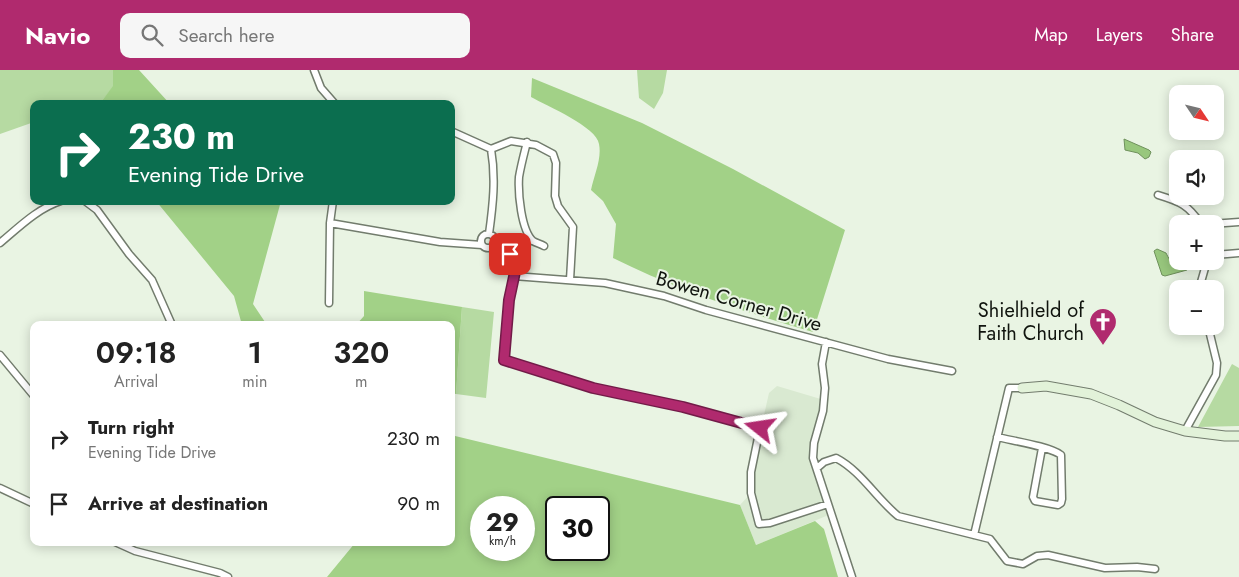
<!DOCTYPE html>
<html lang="en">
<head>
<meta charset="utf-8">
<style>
	:root { --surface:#fff; --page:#f6f6f6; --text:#222; --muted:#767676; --accent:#b02a6e }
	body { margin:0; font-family:Jost,sans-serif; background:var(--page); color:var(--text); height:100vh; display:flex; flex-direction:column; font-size:19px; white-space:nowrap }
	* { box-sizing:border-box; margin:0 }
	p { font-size:16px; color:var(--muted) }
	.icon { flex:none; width:28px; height:28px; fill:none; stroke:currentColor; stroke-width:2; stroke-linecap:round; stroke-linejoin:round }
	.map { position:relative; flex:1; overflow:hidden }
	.panel { position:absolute; left:30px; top:251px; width:425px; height:225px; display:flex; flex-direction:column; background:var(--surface); border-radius:10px; box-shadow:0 2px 12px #0003 }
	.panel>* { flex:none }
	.top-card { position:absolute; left:30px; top:30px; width:425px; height:105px; border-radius:10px; box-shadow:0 2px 12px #0003; background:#0b6e4f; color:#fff; overflow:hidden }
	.needle { width:32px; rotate:125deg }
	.tools { position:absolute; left:1169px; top:15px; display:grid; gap:10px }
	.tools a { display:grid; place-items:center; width:55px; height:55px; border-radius:10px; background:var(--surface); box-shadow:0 2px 12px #0003; font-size:25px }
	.speed { position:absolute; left:470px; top:426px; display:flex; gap:10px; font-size:25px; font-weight:700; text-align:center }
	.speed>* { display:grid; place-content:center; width:65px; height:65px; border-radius:50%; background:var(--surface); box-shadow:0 2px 12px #0003; line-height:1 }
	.speed small { font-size:12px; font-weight:400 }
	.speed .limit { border:2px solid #111; border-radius:8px; background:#fff; color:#111 }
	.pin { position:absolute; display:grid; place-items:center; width:42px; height:42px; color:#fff; margin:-21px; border-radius:10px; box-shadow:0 2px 8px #0006 }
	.me { position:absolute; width:55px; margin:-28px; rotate:285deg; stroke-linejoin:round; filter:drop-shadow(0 0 4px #0008) }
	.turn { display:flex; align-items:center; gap:18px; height:105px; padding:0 15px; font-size:22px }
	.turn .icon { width:65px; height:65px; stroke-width:2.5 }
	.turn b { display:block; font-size:35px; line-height:42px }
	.eta { display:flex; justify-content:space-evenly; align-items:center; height:85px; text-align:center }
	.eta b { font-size:30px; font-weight:600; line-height:35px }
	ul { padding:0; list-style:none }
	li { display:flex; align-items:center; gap:15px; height:65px; padding:0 15px }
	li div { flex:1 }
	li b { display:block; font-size:19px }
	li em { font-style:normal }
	header { display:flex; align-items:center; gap:30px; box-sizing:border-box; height:70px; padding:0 25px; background:var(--accent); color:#fff }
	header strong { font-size:24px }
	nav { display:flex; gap:28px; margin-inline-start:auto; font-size:18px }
	.search { width:350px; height:45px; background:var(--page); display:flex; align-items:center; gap:12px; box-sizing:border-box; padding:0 18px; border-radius:10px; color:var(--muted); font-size:19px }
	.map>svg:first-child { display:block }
	.built { fill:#d9e9d1 }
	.green { fill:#b6daa2 }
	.forest { fill:#a2d187; fill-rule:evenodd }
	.water { fill:#98c77d; stroke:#6f915c }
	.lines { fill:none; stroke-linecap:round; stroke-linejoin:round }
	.street-casing { stroke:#727c6d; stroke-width:9 }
	.secondary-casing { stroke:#727c6d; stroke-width:11 }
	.street { stroke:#fff; stroke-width:6 }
	.secondary { stroke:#e2f2d9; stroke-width:9 }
	.route-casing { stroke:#721b48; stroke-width:12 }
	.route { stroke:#b02a6e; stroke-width:9 }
	.labels { text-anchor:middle; stroke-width:4; stroke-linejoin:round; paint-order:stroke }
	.street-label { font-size:20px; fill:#10140e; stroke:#e9f4e3 }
	.poi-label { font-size:20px; fill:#10140e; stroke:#e9f4e3; text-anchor:end }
</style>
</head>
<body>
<header>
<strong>Navio</strong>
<div class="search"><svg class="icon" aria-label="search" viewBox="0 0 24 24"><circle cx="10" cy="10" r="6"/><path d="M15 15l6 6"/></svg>Search here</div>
<nav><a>Map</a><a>Layers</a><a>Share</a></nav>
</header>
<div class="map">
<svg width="1239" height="507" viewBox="0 0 1239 507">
	<rect width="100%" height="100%" fill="#e9f4e3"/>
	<path class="built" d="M777 316 824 330 813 388 831 444 756 475 740 435 751 423V402L769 323Z"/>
	<path class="green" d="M0 0H113L114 16 101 32 83 31 79 34H34V52L0 64Z
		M637 0H667L663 23 654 39 639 28Z
		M462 237 494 242 486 328 456 324Z
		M1232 294 1239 298V356L1198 357Z"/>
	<path class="forest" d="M113 0H139L170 34H79L83 31 101 32 113 16Z
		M532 8 642 53 733 99 845 160 813 262C745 242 677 220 613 188L616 154 603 131 591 120C594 105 602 89 599 74 597 57 547 36 531 27Z
		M156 131H281L253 234 267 255H242L234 226Z
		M364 221 462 237 456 324 451 323V255H356L364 246Z
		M451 365 740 435 756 475 815 451 824 459 838 507H327L355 473 451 472ZM481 438H524V480H481ZM556 438H599V480H556Z"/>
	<path class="water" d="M1124 69 1149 80 1151 82 1149 87 1145 89 1138 83 1125 80Z
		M1157 179 1166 183C1171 193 1176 201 1187 193L1191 195 1187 200 1165 206 1162 205 1154 181Z"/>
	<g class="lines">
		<defs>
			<path id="street" d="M314 0 321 18 335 34
				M451 61 491 79C496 108 493 135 489 164
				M527 72C524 84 521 95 519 107 518 123 521 160 533 171 536 173 541 174 544 176
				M491 79 511 71 536 75 553 84 556 93 555 126 558 136 573 157 570 210
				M1158 125C1181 132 1188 135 1201 154
				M85 131 97 140 129 184 152 210 172 255
				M333 131 330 153 440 172 482 175
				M1211 154 1239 152
				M481 171a7 7 0 1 1 14 0a7 7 0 1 1-14 0Z
				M0 173C18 158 38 138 61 131
				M495 174C504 177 512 182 514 192 517 204 511 218 509 230 507 250 506 270 504 290L593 318 683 337 760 358 751 402V423L759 454 770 453 828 434
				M510 183 532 170
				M1215 185 1239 183
				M514 206 605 213 664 226 706 240 888 289 952 301
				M1199 219 1207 191
				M329 233 330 153
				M826 272 822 294 825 318 823 341 814 373 813 388 852 507
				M0 285 34 326
				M1185 361 1216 305 1217 293 1208 256
				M997 367C1013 371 1049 376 1061 385L1062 429 1061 433 1058 435 1035 431 1033 427 1042 378
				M817 398 824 392 836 388C861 401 876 428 898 446L990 469 1007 491 1023 494 1037 486 1048 485 1105 498 1137 497 1155 499
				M0 418 34 434
				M974 465 1009 318H1022
				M115 472 135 481 220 503 228 507"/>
			<path id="secondary" d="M1022 318 1046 316 1091 324 1119 335 1155 352 1185 361 1225 366H1239"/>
		</defs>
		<use href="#street" class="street-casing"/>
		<use href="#secondary" class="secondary-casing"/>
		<use href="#street" class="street"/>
		<use href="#secondary" class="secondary"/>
	</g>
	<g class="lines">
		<defs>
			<path id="route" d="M510 184 514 191 515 202 509 230 504 290 593 318 683 337 760 358"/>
		</defs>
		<use href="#route" class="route-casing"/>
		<use href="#route" class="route"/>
	</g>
	<defs>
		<symbol id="church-pin" viewBox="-11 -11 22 30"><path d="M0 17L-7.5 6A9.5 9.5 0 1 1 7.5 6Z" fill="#b02a6e" stroke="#e9f4e3"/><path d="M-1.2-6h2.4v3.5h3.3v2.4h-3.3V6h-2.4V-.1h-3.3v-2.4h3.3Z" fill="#fff"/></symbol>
	</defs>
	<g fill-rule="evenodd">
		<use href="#church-pin" x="1087" y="236" width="32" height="43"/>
	</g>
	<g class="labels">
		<g class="street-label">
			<text transform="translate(739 231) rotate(16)" y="7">Bowen Corner Drive</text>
		</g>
		<g class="poi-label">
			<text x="1084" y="247">Shielhield of<tspan x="1084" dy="23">Faith Church</tspan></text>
		</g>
	</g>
</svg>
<div class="tools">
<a><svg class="needle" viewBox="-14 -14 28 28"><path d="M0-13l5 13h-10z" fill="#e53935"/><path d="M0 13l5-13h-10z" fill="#767676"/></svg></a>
<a><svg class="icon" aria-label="sound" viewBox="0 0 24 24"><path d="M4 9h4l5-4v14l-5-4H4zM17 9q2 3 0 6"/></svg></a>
<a>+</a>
<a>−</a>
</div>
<div class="speed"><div>29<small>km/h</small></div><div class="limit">30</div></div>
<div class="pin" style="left:510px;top:184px;background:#d93025"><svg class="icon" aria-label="arrive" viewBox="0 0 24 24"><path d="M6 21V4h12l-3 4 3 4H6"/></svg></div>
<svg class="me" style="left:760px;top:358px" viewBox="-20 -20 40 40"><path d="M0-17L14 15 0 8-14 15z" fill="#b02a6e" stroke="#fff" stroke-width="4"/></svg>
<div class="top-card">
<div class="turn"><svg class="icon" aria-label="right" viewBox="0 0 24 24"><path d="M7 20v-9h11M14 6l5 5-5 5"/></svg><div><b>230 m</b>Evening Tide Drive</div></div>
</div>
<section class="panel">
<div class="eta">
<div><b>09:18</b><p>Arrival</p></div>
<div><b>1</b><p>min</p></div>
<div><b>320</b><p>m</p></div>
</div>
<ul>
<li><svg class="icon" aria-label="right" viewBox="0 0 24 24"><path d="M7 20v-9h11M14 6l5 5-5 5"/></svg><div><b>Turn right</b><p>Evening Tide Drive</p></div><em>230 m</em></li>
<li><svg class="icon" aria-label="arrive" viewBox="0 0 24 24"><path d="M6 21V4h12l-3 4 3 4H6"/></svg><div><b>Arrive at destination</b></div><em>90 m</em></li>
</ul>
</section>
</div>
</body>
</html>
